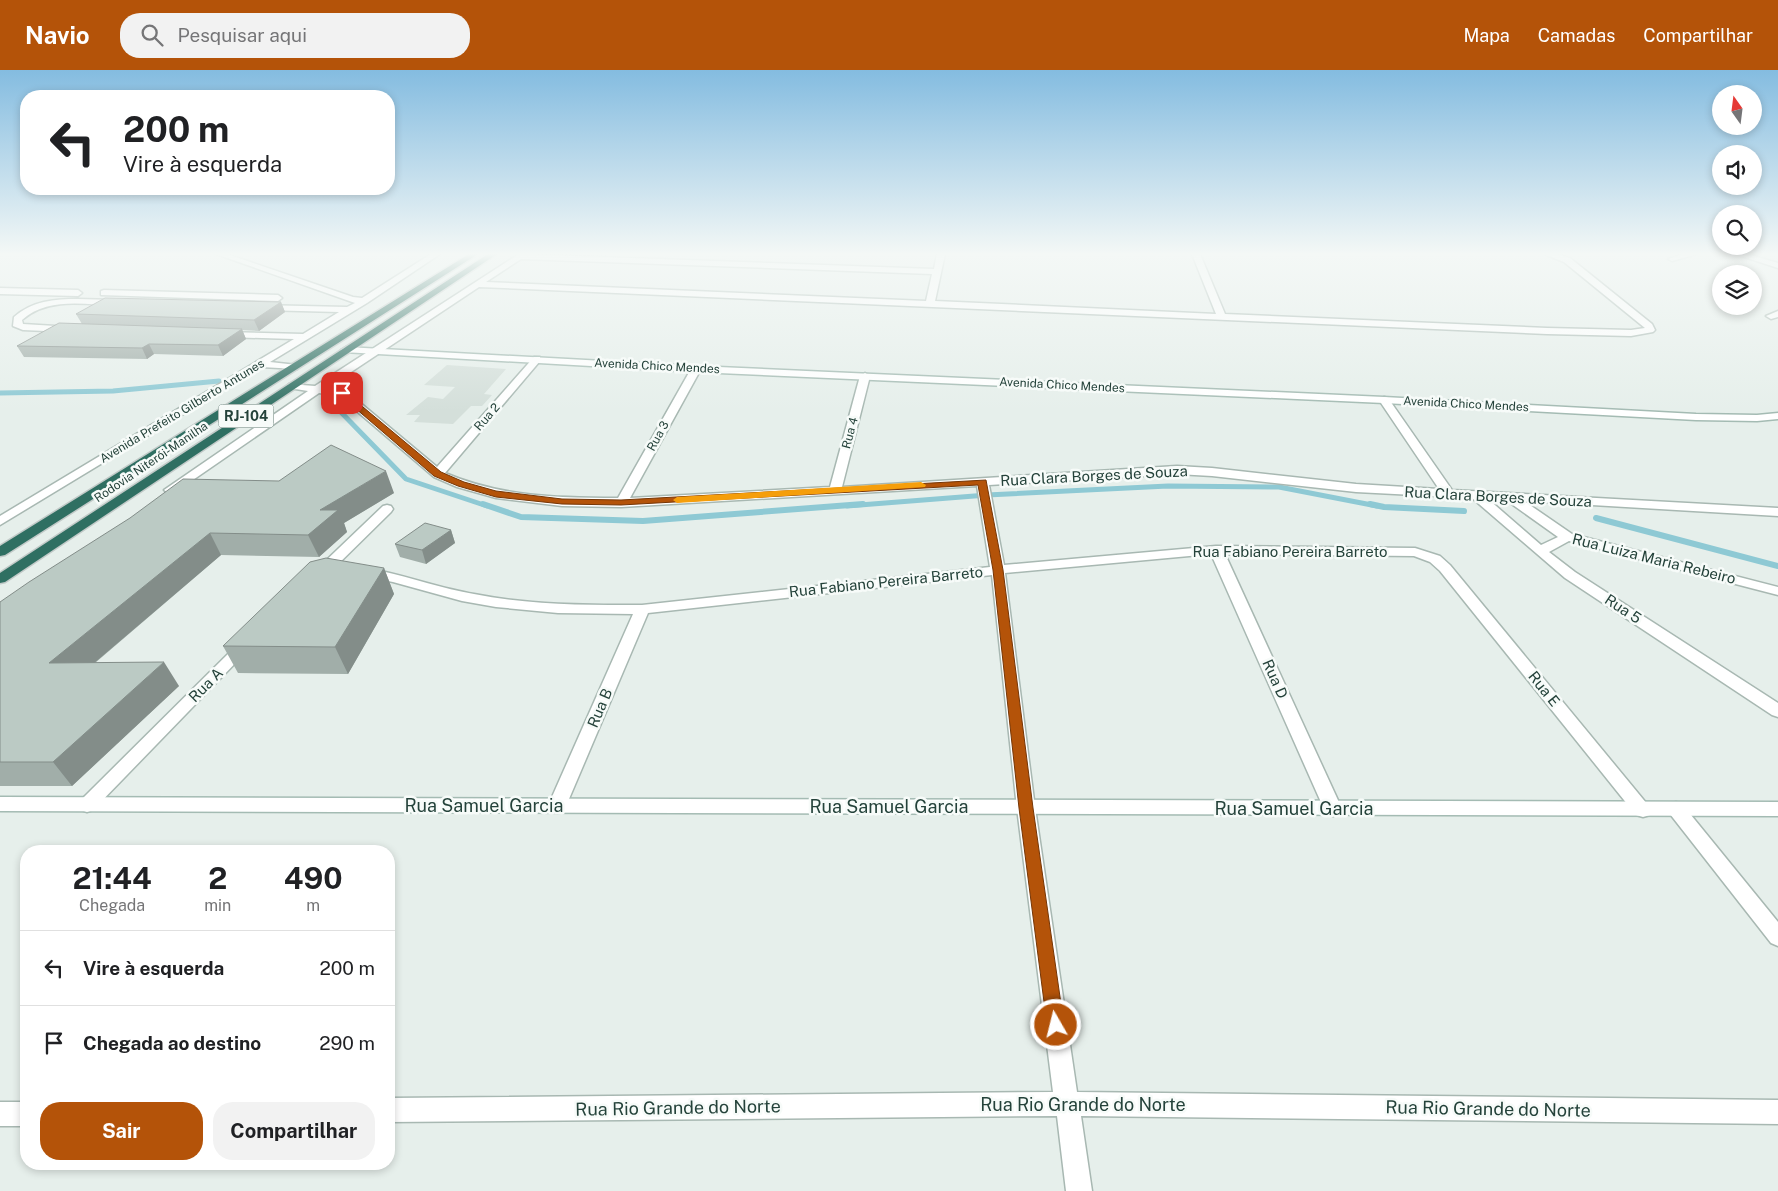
<!DOCTYPE html>
<html lang="pt">
<head>
<meta charset="utf-8">
<style>
	:root { --surface:#fff; --page:#f2f2f2; --text:#202124; --muted:#757577; --line:#e0e0e0; --accent:#b45309 }
	body { margin:0; font-family:"Public Sans",sans-serif; background:var(--page); color:var(--text); height:100vh; display:flex; flex-direction:column; font-size:19px; white-space:nowrap }
	* { box-sizing:border-box; margin:0 }
	p { font-size:16px; color:var(--muted) }
	.icon { flex:none; width:28px; height:28px; fill:none; stroke:currentColor; stroke-width:2; stroke-linecap:round; stroke-linejoin:round }
	.map { position:relative; flex:1; overflow:hidden }
	.sheet { position:absolute; left:20px; top:775px; width:375px; height:325px; display:flex; flex-direction:column; background:var(--surface); border-radius:20px; box-shadow:0 2px 8px #0003 }
	.sheet>* { flex:none }
	.guide { position:absolute; left:20px; top:20px; width:375px; height:105px; border-radius:20px; box-shadow:0 2px 8px #0003; background:#fff; color:var(--text); overflow:hidden }
	.needle { width:32px; rotate:346deg }
	.controls { position:absolute; left:1712px; top:15px; display:grid; gap:10px }
	.controls a { display:grid; place-items:center; width:50px; height:50px; border-radius:50%; background:var(--surface); box-shadow:0 2px 8px #0003; font-size:25px }
	.pin { position:absolute; display:grid; place-items:center; width:42px; height:42px; color:#fff; margin:-21px; border-radius:10px; box-shadow:0 2px 8px #0006 }
	.me { position:absolute; width:55px; margin:-28px; rotate:352deg; stroke-linejoin:round; filter:drop-shadow(0 0 4px #0008) }
	.turn { display:flex; align-items:center; gap:18px; height:105px; padding:0 20px; font-size:22px }
	.turn .icon { width:65px; height:65px; stroke-width:2.5 }
	.turn b { display:block; font-size:35px; line-height:42px }
	.eta { display:flex; justify-content:space-evenly; align-items:center; height:85px; text-align:center }
	.eta b { font-size:30px; font-weight:700; line-height:35px }
	.button { display:flex; gap:10px; margin-top:auto; padding:10px 20px }
	.button a { flex:1; height:58px; border-radius:20px; background:var(--accent); color:#fff; font-size:20px; font-weight:700; line-height:58px; text-align:center }
	.button a+a { background:var(--page); color:var(--text) }
	ul { padding:0; list-style:none }
	li { display:flex; align-items:center; gap:15px; height:75px; padding:0 20px; border-top:1px solid var(--line) }
	li div { flex:1 }
	li b { display:block; font-size:19px }
	li em { font-style:normal }
	header { display:flex; align-items:center; gap:30px; box-sizing:border-box; height:70px; padding:0 25px; background:var(--accent); color:#fff }
	header strong { font-size:24px }
	nav { display:flex; gap:28px; margin-inline-start:auto; font-size:18px }
	.search { width:350px; height:45px; background:var(--page); display:flex; align-items:center; gap:12px; box-sizing:border-box; padding:0 18px; border-radius:20px; color:var(--muted); font-size:19px }
	.map>svg:first-child { display:block }
	.built { fill:#d4dfda }
	.lines { fill:none; stroke-linecap:round; stroke-linejoin:round }
	.stream-far1 { stroke:#8ec9d4; stroke-width:5 }
	.stream { stroke:#8ec9d4; stroke-width:6 }
	.street-casing { stroke:#a8b8b2; stroke-width:3 }
	.secondary-casing { stroke:#a4bbb3; stroke-width:3 }
	.highway-casing { stroke:#c2cac8; stroke-width:3 }
	.street { fill:#fff; fill-rule:evenodd }
	.secondary { fill:#fff; fill-rule:evenodd }
	.highway { fill:#2f6f62; fill-rule:evenodd }
	.wall { fill:#a1aea9 }
	.shaded-wall { fill:#838d89 }
	.building { fill:#bbcac4; stroke:#838d89 }
	.route { fill:#b45309; stroke:#753606 }
	.slow { fill:#f59e0b }
	.labels { text-anchor:middle; stroke-width:5; stroke-linejoin:round; paint-order:stroke }
	.far-street-label { font-size:12px; fill:#24423a; stroke:#f7fbf9 }
	.shield { fill:#f7fbf9; stroke:#637a73; stroke-width:1 }
	.shield-label { font-size:14px; font-weight:bold; fill:#24423a }
	.street-label { font-size:15px; fill:#24423a; stroke:#f7fbf9 }
	.near-street-label { font-size:18px; fill:#24423a; stroke:#f7fbf9 }
</style>
</head>
<body>
<header>
<strong>Navio</strong>
<div class="search"><svg class="icon" aria-label="search" viewBox="0 0 24 24"><circle cx="10" cy="10" r="6"/><path d="M15 15l6 6"/></svg>Pesquisar aqui</div>
<nav><a>Mapa</a><a>Camadas</a><a>Compartilhar</a></nav>
</header>
<div class="map">
<svg width="1778" height="1121" viewBox="0 0 1778 1121">
	<rect width="100%" height="100%" fill="#e6efeb"/>
	<path class="built" d="M447 295 506 299 484 324 492 325 482 336H471L453 354 414 352 420 345H406L428 327 443 329 455 317 424 315Z"/>
	<g class="lines">
		<path class="stream-far1" d="M0 323 113 321 219 311
			M333 334 406 409 487 436
			M847 436 987 425 1168 416 1279 417 1377 436"/>
		<path class="stream" d="M483 434 521 447 643 451 863 434
			M1370 434 1384 437 1464 441
			M1596 448 1778 496"/>
		<defs>
			<path id="street" d="M216 184H227L353 227 362 228 431 184H440L367 233 270 292 297 295V299L261 297 0 455V446L294 269 224 267 221 266V262L303 264 339 242 262 240 258 237 259 235 347 237 355 233Z
				M519 184 934 199 937 184H945L935 231 1216 244 1192 184H1200L1225 244 1547 258 1631 260 1645 258 1564 192 1544 184H1556L1570 188 1652 254 1655 260 1653 262 1631 266 1547 264 479 217 327 318 346 321 437 397 534 287H540V291L445 403C501 427 559 428 618 428L691 299 696 296 701 299 630 428 830 417 860 306 865 303 870 306 842 417 1177 396 1212 398 1356 414 1439 419 1379 330 1384 327 1388 328 1452 420 1778 438V446L1524 431 1572 464 1778 517V525L1569 471 1549 482 1575 502 1778 633V647L1772 645 1565 508 1472 428 1356 422 1212 406 1177 404 989 415 1004 495 1216 476 1415 478 1440 486 1450 495 1652 740 1650 745 1643 747 1636 745 1440 501 1430 492 1414 486 1225 484 1342 739 1339 744 1333 746 1327 744 1324 739 1211 484 1005 503 1035 738 1077 1022 1778 1030V1054L1081 1046 1092 1121H1066L1057 1046 389 1052V1028L1053 1022 1017 738 992 505 648 543 566 736 563 741 557 743 551 741 548 736 633 544 558 543 496 537 462 531 393 512 363 506 361 503 368 499 381 501C413 508 443 519 474 524 530 535 586 535 642 535L990 497 977 416 621 437 562 436 496 428 457 417 434 407 339 326 319 323 174 423 170 424 164 420 308 321 289 318 288 316 289 314 315 316ZM521 189 932 204 926 231 486 212ZM1488 429 1506 430 1558 467 1541 475Z
				M1684 184H1697L1672 191 1668 189Z
				M1735 184H1747L1778 193V198Z
				M0 218 78 220 82 223 78 226 0 224Z
				M104 220 278 225 282 228 278 231 101 225V221Z
				M78 229 116 230 120 233 116 236C85 234 47 227 22 250L23 254 72 257 74 259 69 262 23 260 13 256 14 247C32 231 54 229 78 229Z
				M1778 241V247L1771 249 1766 246Z
				M387 435 391 436 393 439 391 442 326 506H316L314 503 316 500 383 436Z
				M244 571 249 573 252 576 249 579 93 740 87 742 81 740 78 735 81 730 239 573Z
				M1676 732 1682 734 1778 852V876L1771 873 1670 744 1667 739 1670 734Z
				M0 1032H26V1056H0Z"/>
			<path id="secondary" d="M346 277 696 296 1384 327 1696 344 1757 345 1778 343V349L1757 351 1696 350 1384 333 696 302 343 282 341 280Z
				M0 727 1778 732V746L0 741Z"/>
			<path id="highway" d="M469 184H478L5 485 0 486V476Z
				M488 184H497L5 512 0 513V503Z"/>
		</defs>
		<use href="#street" class="street-casing"/>
		<use href="#secondary" class="secondary-casing"/>
		<use href="#highway" class="highway-casing"/>
		<use href="#street" class="street"/>
		<use href="#secondary" class="secondary"/>
		<use href="#highway" class="highway"/>
	</g>
	<path class="wall" d="M281 232 285 242 259 261 242 260 246 269 223 286 154 284 147 289 24 287 17 276 82 254 76 244Z
		M279 411 394 423 344 453 347 462 319 487 221 485 95 593 179 616 72 716H0V532Z
		M451 460 455 473 426 494 400 487 395 474Z
		M384 498 394 524 348 604 238 603 223 576Z"/>
	<path class="shaded-wall" d="M281 232 285 242 259 261 254 250Z
		M242 259 246 269 223 286 218 275Z
		M149 274 154 284 147 289 142 278Z
		M386 401 394 423 344 453 347 462 319 487 308 465 320 440Z
		M451 460 455 473 426 494 422 480Z
		M210 463 221 485 66 617 49 593Z
		M384 498 394 524 348 604 335 577Z
		M164 592 179 616 72 716 53 692Z"/>
	<path class="building" d="M105 228 281 232 254 250 76 244Z
		M59 253 242 259 218 275 149 274 142 278 17 276Z
		M331 375 386 401 320 440H338L308 465 210 463 49 593 164 592 53 692H0V532L29 512 130 448 183 409 279 411Z
		M425 453 451 460 422 480 395 474Z
		M326 488 384 498 335 577 223 576 310 492Z"/>
	<linearGradient id="sky" x2="0" y2="1"><stop stop-color="#84bce0"/><stop offset="0.54" stop-color="#f4f8f6"/><stop offset="1" stop-color="#f4f8f6" stop-opacity="0"/></linearGradient>
	<rect width="1778" height="341" fill="url(#sky)"/>
	<path class="route" d="M340 322H345L441 402 464 412 496 421 562 429 621 430 986 410 1003 500 1033 738 1064 955 1062 961 1056 963 1050 961 1047 955 1019 738 993 500 978 415 621 435 562 434 496 427 458 416 434 406 340 325Z"/>
	<path class="slow" d="M921 412 926 415 925 417 677 433 673 430 677 427Z"/>
	<g class="labels">
		<g class="far-street-label">
			<text transform="translate(657 296) rotate(3)" y="4">Avenida Chico Mendes</text>
			<text transform="translate(1062 315) rotate(3)" y="4">Avenida Chico Mendes</text>
			<text transform="translate(1466 334) rotate(3)" y="4">Avenida Chico Mendes</text>
			<text transform="translate(182 341) rotate(-31)" y="4">Avenida Prefeito Gilberto Antunes</text>
			<text transform="translate(487 347) rotate(-49)" y="4">Rua 2</text>
			<text transform="translate(850 363) rotate(-75)" y="4">Rua 4</text>
			<text transform="translate(658 366) rotate(-61)" y="4">Rua 3</text>
			<text transform="translate(151 392) rotate(-34)" y="4">Rodovia Niterói-Manilha</text>
		</g>
		<rect class="shield" x="218.5" y="334.5" width="55" height="23" rx="4"/>
		<g class="shield-label">
			<text x="246" y="351">RJ-104</text>
		</g>
		<g class="street-label">
			<text transform="translate(1094 406) rotate(-3)" y="5">Rua Clara Borges de Souza</text>
			<text transform="translate(1498 427) rotate(3)" y="5">Rua Clara Borges de Souza</text>
			<text x="1290" y="487">Rua Fabiano Pereira Barreto</text>
			<text transform="translate(1654 489) rotate(14)" y="5">Rua Luiza Maria Rebeiro</text>
			<text transform="translate(886 512) rotate(-6)" y="5">Rua Fabiano Pereira Barreto</text>
			<text transform="translate(1623 539) rotate(33)" y="5">Rua 5</text>
			<text transform="translate(1275 609) rotate(66)" y="5">Rua D</text>
			<text transform="translate(206 615) rotate(-45)" y="5">Rua A</text>
			<text transform="translate(1544 619) rotate(51)" y="5">Rua E</text>
			<text transform="translate(600 638) rotate(-67)" y="5">Rua B</text>
		</g>
		<g class="near-street-label">
			<text x="484" y="742">Rua Samuel Garcia</text>
			<text x="889" y="743">Rua Samuel Garcia</text>
			<text x="1294" y="745">Rua Samuel Garcia</text>
			<text x="1083" y="1041">Rua Rio Grande do Norte</text>
			<text transform="translate(678 1038) rotate(-1)" y="6">Rua Rio Grande do Norte</text>
			<text transform="translate(1488 1039) rotate(1)" y="6">Rua Rio Grande do Norte</text>
		</g>
	</g>
</svg>
<div class="controls">
<a><svg class="needle" viewBox="-14 -14 28 28"><path d="M0-13l5 13h-10z" fill="#e53935"/><path d="M0 13l5-13h-10z" fill="#757577"/></svg></a>
<a><svg class="icon" aria-label="sound" viewBox="0 0 24 24"><path d="M4 9h4l5-4v14l-5-4H4zM17 9q2 3 0 6"/></svg></a>
<a><svg class="icon" aria-label="search" viewBox="0 0 24 24"><circle cx="10" cy="10" r="6"/><path d="M15 15l6 6"/></svg></a>
<a><svg class="icon" aria-label="layers" viewBox="0 0 24 24"><path d="M12 4l9 5-9 5-9-5zM3 14l9 5 9-5"/></svg></a>
</div>
<div class="pin" style="left:342px;top:323px;background:#d93025"><svg class="icon" aria-label="arrive" viewBox="0 0 24 24"><path d="M6 21V4h12l-3 4 3 4H6"/></svg></div>
<svg class="me" style="left:1056px;top:955px" viewBox="-20 -20 40 40"><circle r="17" fill="#b45309" stroke="#fff" stroke-width="3"/><path d="M0-11L8 9 0 5-8 9z" fill="#fff"/></svg>
<div class="guide">
<div class="turn"><svg class="icon" aria-label="left" viewBox="0 0 24 24"><path d="M17 20v-9H6M10 6l-5 5 5 5"/></svg><div><b>200 m</b>Vire à esquerda</div></div>
</div>
<section class="sheet">
<div class="eta">
<div><b>21:44</b><p>Chegada</p></div>
<div><b>2</b><p>min</p></div>
<div><b>490</b><p>m</p></div>
</div>
<ul>
<li><svg class="icon" aria-label="left" viewBox="0 0 24 24"><path d="M17 20v-9H6M10 6l-5 5 5 5"/></svg><div><b>Vire à esquerda</b></div><em>200 m</em></li>
<li><svg class="icon" aria-label="arrive" viewBox="0 0 24 24"><path d="M6 21V4h12l-3 4 3 4H6"/></svg><div><b>Chegada ao destino</b></div><em>290 m</em></li>
</ul>
<div class="button"><a>Sair</a><a>Compartilhar</a></div>
</section>
</div>
</body>
</html>
